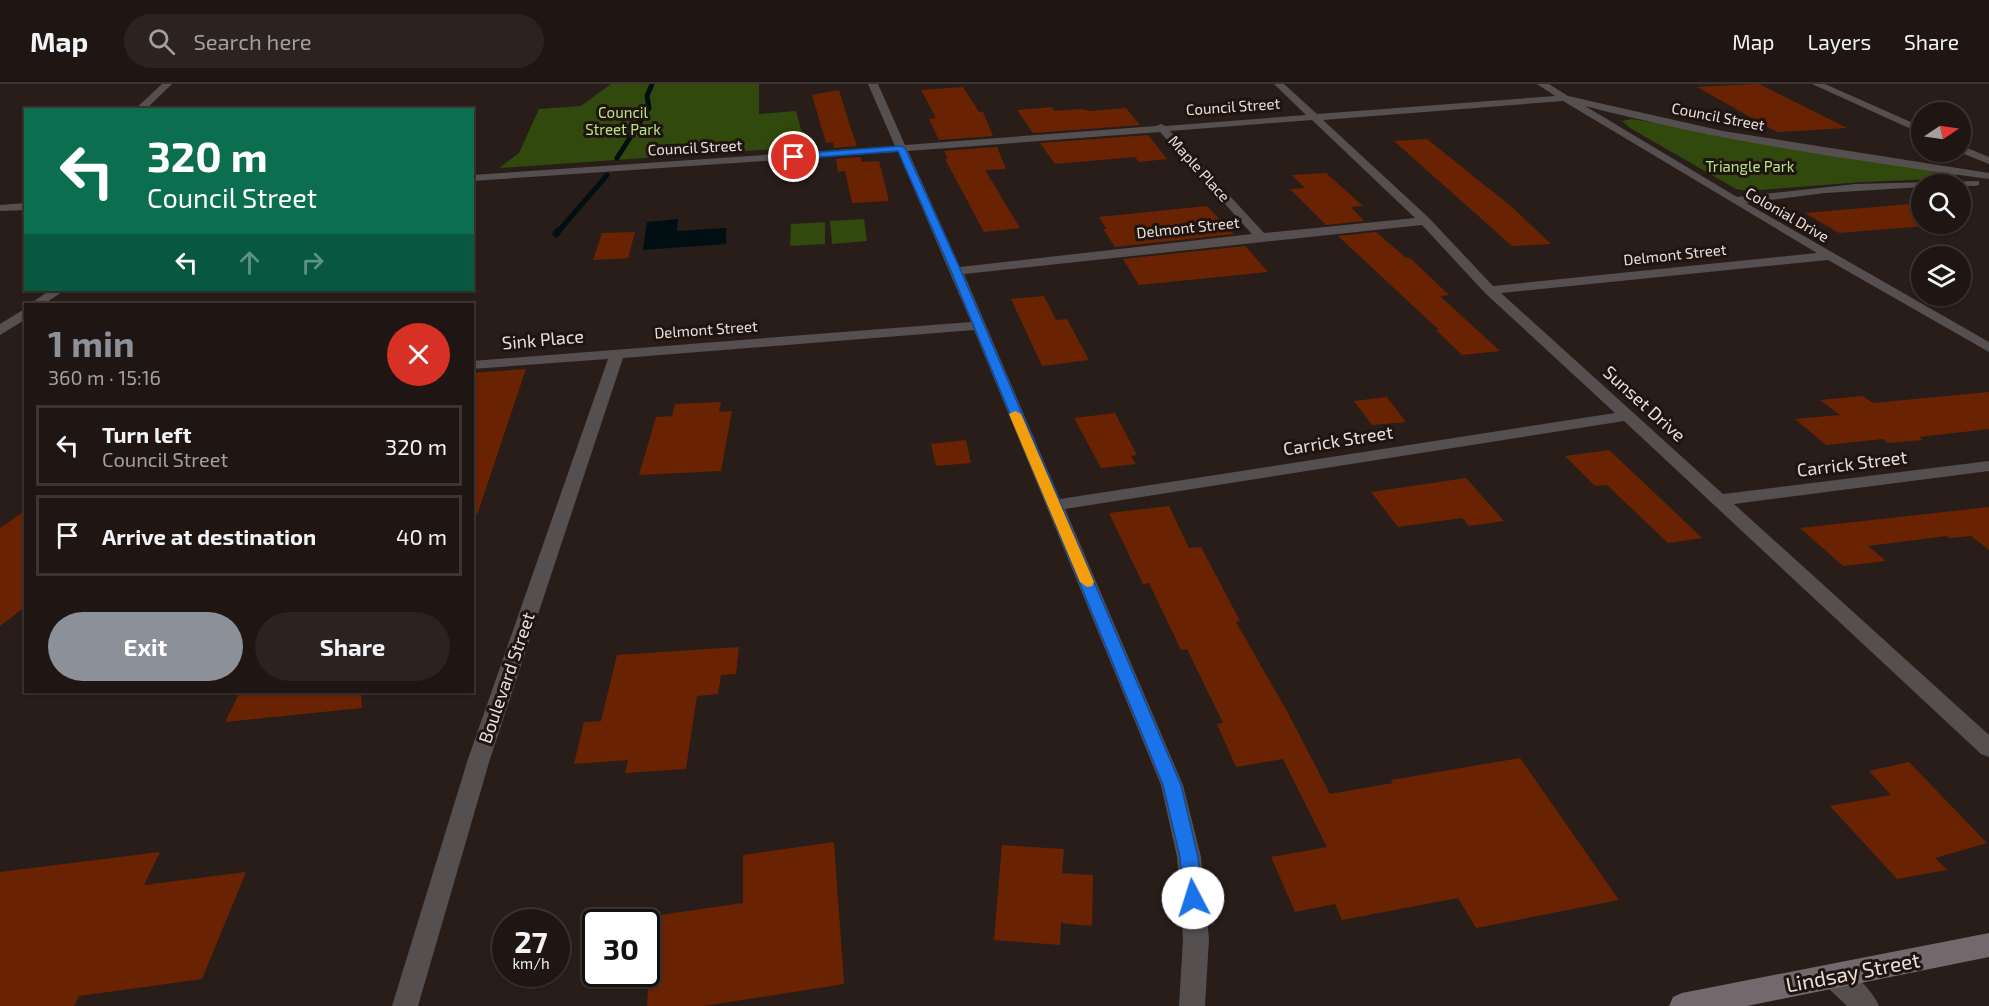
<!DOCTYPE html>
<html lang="en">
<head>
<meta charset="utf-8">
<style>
	:root { --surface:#1f1613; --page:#2c2321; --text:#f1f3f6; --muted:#a19fa0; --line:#3c3533; --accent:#8c9099 }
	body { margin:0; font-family:"Exo 2",sans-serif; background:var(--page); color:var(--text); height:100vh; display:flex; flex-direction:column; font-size:22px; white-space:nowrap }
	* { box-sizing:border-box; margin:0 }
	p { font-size:20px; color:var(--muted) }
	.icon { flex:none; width:33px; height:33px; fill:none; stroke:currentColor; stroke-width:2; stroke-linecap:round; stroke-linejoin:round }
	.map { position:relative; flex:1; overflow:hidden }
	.sheet { position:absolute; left:24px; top:219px; width:450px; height:390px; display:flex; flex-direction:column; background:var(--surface); border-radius:0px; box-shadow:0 2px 4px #0004,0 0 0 2px var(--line) }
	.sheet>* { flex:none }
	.guide { position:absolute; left:24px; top:24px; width:450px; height:183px; border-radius:0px; box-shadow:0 2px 4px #0004,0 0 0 2px var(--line); background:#0b6e4f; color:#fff; overflow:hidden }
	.needle { width:39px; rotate:77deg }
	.controls { position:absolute; left:1911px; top:18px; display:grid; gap:12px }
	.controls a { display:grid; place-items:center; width:60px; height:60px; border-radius:50%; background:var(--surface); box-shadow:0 2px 4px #0004,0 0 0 2px var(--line); font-size:30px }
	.speed { position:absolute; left:492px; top:825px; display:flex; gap:12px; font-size:30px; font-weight:700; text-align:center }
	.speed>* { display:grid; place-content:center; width:78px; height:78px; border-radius:50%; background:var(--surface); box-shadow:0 2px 4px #0004,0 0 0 2px var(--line); line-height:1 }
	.speed small { font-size:15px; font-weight:400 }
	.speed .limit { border:3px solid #111; border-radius:9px; background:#fff; color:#111 }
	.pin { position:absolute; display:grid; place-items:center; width:51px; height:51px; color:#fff; margin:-26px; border:3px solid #fff; border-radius:50%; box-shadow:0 2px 6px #0007 }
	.me { position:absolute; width:66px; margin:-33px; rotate:355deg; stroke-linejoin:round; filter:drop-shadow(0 0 4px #0008) }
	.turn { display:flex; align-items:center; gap:21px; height:126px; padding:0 24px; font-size:27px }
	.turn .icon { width:78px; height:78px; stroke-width:2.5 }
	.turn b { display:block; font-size:42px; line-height:51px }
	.lanes { display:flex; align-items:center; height:57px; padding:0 24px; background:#0003; justify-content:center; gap:30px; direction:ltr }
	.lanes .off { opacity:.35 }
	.round { display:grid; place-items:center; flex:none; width:63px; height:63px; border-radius:32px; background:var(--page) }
	.headline { display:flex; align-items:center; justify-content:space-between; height:102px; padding:0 24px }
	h1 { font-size:36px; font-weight:700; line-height:45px; color:var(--accent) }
	.button { display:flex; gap:12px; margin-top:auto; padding:12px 24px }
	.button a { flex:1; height:69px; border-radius:36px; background:var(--accent); color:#fff; font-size:24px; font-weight:700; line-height:69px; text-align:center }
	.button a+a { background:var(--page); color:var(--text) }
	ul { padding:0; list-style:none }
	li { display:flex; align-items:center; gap:18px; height:81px; margin:0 12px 9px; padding:0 12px; border:3px solid var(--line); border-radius:0px }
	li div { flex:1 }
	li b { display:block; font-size:22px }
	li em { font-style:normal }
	header { display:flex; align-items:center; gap:36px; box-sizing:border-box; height:84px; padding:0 30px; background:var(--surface); border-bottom:2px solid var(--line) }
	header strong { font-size:28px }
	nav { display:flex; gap:33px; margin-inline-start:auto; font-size:21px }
	.search { width:420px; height:54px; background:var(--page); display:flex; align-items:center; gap:15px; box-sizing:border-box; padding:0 21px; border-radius:33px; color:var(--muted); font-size:22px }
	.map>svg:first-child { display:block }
	.green { fill:#31490c }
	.water { fill:#020f12 }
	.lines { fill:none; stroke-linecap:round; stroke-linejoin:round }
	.stream-far1 { stroke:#020f12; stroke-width:5 }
	.stream { stroke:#020f12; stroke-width:7 }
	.building { fill:#692303 }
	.street { fill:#554f50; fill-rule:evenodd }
	.secondary { fill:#73686b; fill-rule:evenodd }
	.route { fill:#1a73e8; stroke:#114b97; stroke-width:1.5 }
	.slow { fill:#f59e0b }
	.labels { text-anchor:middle; stroke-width:6; stroke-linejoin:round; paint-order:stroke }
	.far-street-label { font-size:15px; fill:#e8dfdc; stroke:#201410 }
	.far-park-label { font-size:15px; fill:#b7e581; stroke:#201410 }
	.street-label { font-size:18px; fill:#e8dfdc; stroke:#201410 }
	.near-street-label { font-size:21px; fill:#e8dfdc; stroke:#201410 }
</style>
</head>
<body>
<header>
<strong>Map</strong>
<div class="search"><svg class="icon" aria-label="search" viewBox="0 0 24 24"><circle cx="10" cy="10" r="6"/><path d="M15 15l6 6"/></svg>Search here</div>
<nav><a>Map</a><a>Layers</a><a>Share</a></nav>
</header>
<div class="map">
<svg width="1989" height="922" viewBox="0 0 1989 922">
	<rect width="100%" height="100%" fill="#291d19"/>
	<path class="green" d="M611 0H759V30L796 27 806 63 499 84 519 69 539 25 581 22Z
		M1632 35 1957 90 1955 94 1863 98 1747 107 1736 105 1630 44 1622 37Z
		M864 135 867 157 832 160 830 137Z
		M825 138V160L790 162 791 140Z"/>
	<path class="water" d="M678 135 677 147 726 144V160L643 166 647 138Z"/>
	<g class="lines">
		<path class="stream-far1" d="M617 74 649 24 647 12 652 0
			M557 149 607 91"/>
		<path class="stream" d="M556 150 558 147"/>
	</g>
	<path class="building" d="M1755 0H1759L1847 44 1777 48 1697 3Z
		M963 3 979 28H983L993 52 939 56 929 35 936 34 921 6Z
		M839 6 851 45 857 62 834 64 833 58 826 59 812 11Z
		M1052 23 1054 27 1081 25 1091 27 1126 24 1140 41 1033 49 1017 26Z
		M1148 51 1167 75 1139 78 1135 73 1055 80 1040 59Z
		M1427 55 1513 124 1551 160 1512 162 1394 57Z
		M997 63 1006 85 985 86 1020 144 984 148 945 75H948L944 67Z
		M860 73 862 78 879 77 889 117 852 119 845 87 838 88 836 75Z
		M1326 89 1363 122 1351 123 1364 137 1326 141 1290 105 1305 104 1292 91Z
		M1911 120 1922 126V140H1949L1839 149 1805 129Z
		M1207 122 1234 150 1115 163 1103 145H1107L1099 133Z
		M635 148 628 174 593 176 602 149Z
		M1376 148 1406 174H1410L1449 211 1440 212 1500 267 1462 271 1436 246H1439L1338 152Z
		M1245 162 1268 188 1139 201 1123 175Z
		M1044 212 1056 236 1067 235 1089 276 1042 282 1011 215Z
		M526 285 477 431 472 430V289Z
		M1989 308V345L1919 353 1923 356 1888 359 1883 355 1826 361 1795 335 1840 331 1820 316 1863 312 1873 319Z
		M1387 313 1406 338 1372 341 1354 317Z
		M721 318 719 328 732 327 721 387 639 391 656 333 672 332 675 320Z
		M1115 329 1137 371 1131 372 1136 380 1101 384 1074 334Z
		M966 356 971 379 936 382 931 360Z
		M1609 366 1641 396 1702 454 1668 459 1607 401 1595 402 1565 372Z
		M1466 394 1504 437 1469 442 1462 434 1398 443 1371 408Z
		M1169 422 1189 464 1201 463 1240 537 1236 538 1288 629 1330 710 1393 699 1391 696 1520 674 1619 816 1476 844 1458 814 1342 836 1335 820 1295 828 1271 773 1327 763 1283 675 1236 683 1217 640 1223 639 1187 565 1181 566 1149 499 1143 500 1109 429Z
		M1989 423V466L1971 452 1950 454 1946 452 1868 462 1886 477 1843 482 1800 444Z
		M26 426V522L0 542V444Z
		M739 563 736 590 721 591 718 610 697 612 686 685 625 689 628 676 574 680 584 638 601 637 617 571Z
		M240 608H361L362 624 225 638Z
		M1909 678 1987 759 1935 774 1947 786 1897 795 1830 722 1891 711 1869 687Z
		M834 758 844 900 704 922H647L649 892H646V833L743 819V771Z
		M1002 761 1064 765 1062 789 1093 791 1092 842 1061 839 1060 861 994 856Z
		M160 768 144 801 246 788 202 895 79 912 74 922H0V788Z"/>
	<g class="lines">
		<path class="street" d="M162 0H172L145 26H134Z
			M868 0H878L905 61 1156 42 1161 40 1165 42 1306 31 1274 0H1284L1317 30 1555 12 1537 0H1549L1568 12 1723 47 1989 89V95C1853 76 1718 57 1585 22L1737 113 1855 100 1979 97V101L1975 102 1922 100V103L1825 109 1746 119 1989 258V268L1828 176 1501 209 1723 410 1989 377V387L1734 420 1989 651V673L1981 670 1624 337 1065 425 1183 701 1201 773 1209 855 1205 922H1179L1183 855 1177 773 1161 701 974 246 623 274 490 675 418 922H392L468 675 608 275 472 285V277L971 238 898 68 472 97V91L895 62ZM1563 17 1817 169 1493 202 1429 134 1323 36ZM1312 36 1415 134 1264 149 1170 47ZM1160 48 1252 150 960 183 908 67ZM1422 141 1485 209 1615 329 1060 415 964 190Z
			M1812 0H1825L1922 43V50Z
			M1960 61 1989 73V80L1959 68Z
			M26 119V126L0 127V121Z
			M50 206H65L44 220H30Z
			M26 224V235L0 251V240Z
			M1835 880C1852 887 1872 905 1879 922H1847L1826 902 1822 893 1826 884Z"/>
		<path class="secondary" d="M1989 849V873L1747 922H1669L1673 913 1682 909Z"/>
	</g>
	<path class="route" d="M901 62 905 64 961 187 1181 701 1198 773 1202 814 1199 820 1193 822 1186 820 1183 814 1180 773 1163 701 951 187 898 67 794 75 790 73 794 70Z"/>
	<path class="slow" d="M1015 327 1021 330 1094 498 1092 502 1087 503 1080 498 1009 330Z"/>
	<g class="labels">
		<g class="far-street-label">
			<text transform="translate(1233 23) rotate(-4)" y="5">Council Street</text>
			<text transform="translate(1718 33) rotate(11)" y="5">Council Street</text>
			<text transform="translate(695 64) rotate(-3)" y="5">Council Street</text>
			<text transform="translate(1199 85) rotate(48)" y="5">Maple Place</text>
			<text transform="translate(1787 131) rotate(30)" y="5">Colonial Drive</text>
			<text transform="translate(1188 144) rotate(-6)" y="5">Delmont Street</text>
			<text transform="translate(1675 171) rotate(-6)" y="5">Delmont Street</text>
			<text transform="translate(706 246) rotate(-4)" y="5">Delmont Street</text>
		</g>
		<g class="far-park-label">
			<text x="623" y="34">Council<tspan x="623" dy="17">Street Park</tspan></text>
			<text x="1750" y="88">Triangle Park</text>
		</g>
		<g class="street-label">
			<text transform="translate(543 256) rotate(-5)" y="6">Sink Place</text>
			<text transform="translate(1644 320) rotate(42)" y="6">Sunset Drive</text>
			<text transform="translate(1338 357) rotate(-9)" y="6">Carrick Street</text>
			<text transform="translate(1852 380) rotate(-7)" y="6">Carrick Street</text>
			<text transform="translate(507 594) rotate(-71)" y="6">Boulevard Street</text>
		</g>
		<g class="near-street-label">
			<text transform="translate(1853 889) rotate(-11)" y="7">Lindsay Street</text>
		</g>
	</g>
</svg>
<div class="controls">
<a><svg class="needle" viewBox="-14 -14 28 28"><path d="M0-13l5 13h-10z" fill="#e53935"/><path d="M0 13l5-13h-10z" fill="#a19fa0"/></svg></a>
<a><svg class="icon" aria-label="search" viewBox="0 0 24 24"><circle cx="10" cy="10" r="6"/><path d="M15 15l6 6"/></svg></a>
<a><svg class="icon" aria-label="layers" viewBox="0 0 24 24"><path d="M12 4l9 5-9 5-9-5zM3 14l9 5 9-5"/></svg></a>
</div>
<div class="speed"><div>27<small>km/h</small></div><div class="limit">30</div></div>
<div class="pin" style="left:794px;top:73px;background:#d93025"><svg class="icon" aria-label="arrive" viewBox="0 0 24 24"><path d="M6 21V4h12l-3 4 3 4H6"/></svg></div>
<svg class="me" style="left:1193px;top:814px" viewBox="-20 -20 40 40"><circle r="19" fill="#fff"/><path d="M0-13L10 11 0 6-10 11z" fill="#1a73e8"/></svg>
<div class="guide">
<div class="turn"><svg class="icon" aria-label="left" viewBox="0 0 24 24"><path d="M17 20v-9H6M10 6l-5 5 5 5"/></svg><div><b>320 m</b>Council Street</div></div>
<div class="lanes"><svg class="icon" aria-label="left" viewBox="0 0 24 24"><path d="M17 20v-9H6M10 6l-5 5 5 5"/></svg><svg class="icon off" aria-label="ahead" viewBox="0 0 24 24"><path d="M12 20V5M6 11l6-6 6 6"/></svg><svg class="icon off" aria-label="right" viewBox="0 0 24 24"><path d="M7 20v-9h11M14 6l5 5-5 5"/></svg></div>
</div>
<section class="sheet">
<div class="headline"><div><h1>1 min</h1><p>360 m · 15:16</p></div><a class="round" style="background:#d93025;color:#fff"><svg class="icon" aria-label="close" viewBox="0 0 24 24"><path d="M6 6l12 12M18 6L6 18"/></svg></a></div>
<ul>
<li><svg class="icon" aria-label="left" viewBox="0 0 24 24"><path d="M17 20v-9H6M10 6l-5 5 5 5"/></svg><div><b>Turn left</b><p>Council Street</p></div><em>320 m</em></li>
<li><svg class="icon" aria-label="arrive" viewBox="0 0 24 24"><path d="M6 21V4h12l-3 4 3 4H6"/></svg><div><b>Arrive at destination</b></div><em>40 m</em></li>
</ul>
<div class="button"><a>Exit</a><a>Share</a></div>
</section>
</div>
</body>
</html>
